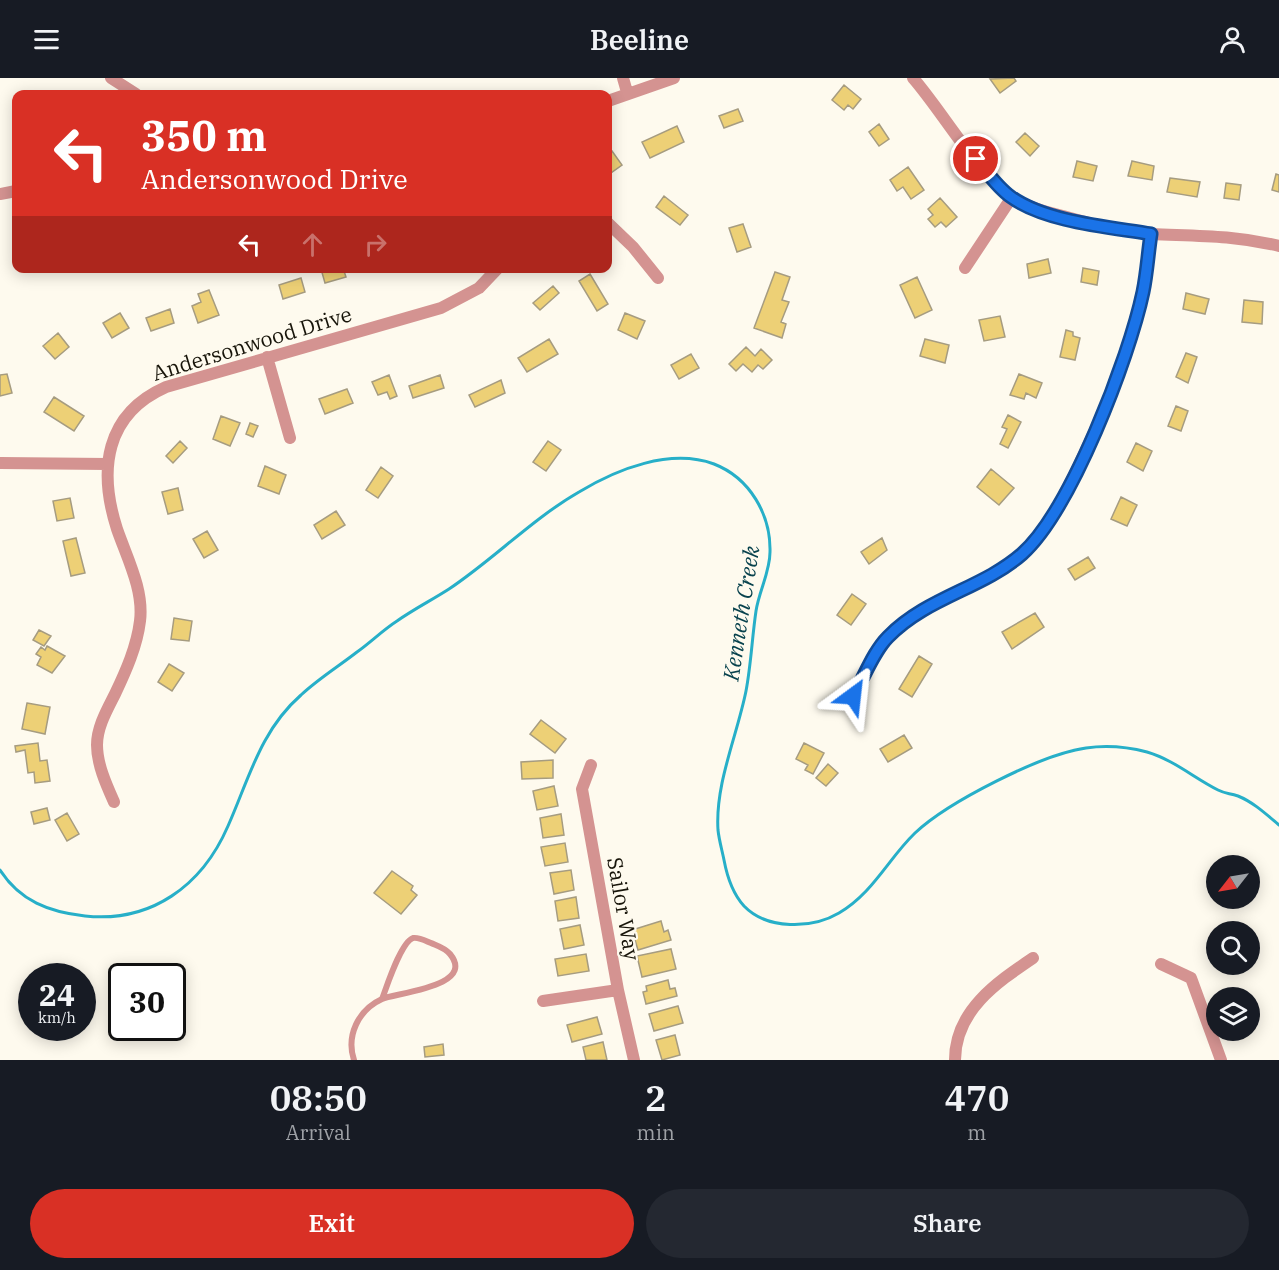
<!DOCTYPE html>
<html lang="en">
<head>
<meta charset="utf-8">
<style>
	:root { --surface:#171b24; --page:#242831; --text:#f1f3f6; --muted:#9ea1a6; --accent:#d93025 }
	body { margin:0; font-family:"IBM Plex Serif",serif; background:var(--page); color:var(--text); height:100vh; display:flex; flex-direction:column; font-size:22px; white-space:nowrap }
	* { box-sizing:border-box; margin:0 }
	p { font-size:20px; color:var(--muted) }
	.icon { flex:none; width:33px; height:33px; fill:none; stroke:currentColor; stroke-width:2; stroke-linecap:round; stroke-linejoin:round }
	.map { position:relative; height:982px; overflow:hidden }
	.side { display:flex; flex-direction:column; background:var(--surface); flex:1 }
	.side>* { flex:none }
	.top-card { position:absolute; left:12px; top:12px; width:600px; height:183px; border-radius:12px; box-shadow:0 3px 15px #0003; background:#d93025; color:#fff; overflow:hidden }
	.needle { width:39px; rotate:239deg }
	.fabs { position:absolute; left:1206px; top:777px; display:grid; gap:12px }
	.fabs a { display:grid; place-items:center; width:54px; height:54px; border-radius:50%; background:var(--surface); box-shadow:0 3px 15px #0003; font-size:30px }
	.speed { position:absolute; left:18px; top:885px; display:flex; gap:12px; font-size:30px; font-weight:700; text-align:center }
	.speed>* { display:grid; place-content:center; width:78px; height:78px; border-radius:50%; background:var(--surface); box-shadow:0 3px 15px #0003; line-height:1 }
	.speed small { font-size:15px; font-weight:400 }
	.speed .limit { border:3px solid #111; border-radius:9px; background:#fff; color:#111 }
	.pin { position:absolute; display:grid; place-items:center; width:51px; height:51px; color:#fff; margin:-26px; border:3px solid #fff; border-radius:50%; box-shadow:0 2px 6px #0007 }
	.me { position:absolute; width:66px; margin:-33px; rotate:30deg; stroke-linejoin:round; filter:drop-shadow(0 0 4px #0008) }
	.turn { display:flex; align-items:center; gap:21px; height:126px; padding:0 30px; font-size:27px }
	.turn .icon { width:78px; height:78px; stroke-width:2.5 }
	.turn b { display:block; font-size:42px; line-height:51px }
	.lanes { display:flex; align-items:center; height:57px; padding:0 30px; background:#0003; justify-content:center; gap:30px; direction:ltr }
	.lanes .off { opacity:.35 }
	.eta { display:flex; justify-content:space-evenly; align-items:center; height:102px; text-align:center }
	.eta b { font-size:36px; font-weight:600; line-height:42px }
	.action { display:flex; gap:12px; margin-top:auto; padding:12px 30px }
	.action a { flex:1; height:69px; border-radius:36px; background:var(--accent); color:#fff; font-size:24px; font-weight:600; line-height:69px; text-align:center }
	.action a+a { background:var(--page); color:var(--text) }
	header { display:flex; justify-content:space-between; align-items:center; height:78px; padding:0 30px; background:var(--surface); font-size:27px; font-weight:600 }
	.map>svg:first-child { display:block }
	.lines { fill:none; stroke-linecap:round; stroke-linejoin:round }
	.stream { stroke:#27afc8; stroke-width:3 }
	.building { fill:#edd076; stroke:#a69c80; stroke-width:1.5 }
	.lane { stroke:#d49391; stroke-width:6 }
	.street { stroke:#d49391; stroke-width:12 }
	.route-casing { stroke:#114b97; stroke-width:15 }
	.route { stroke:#1a73e8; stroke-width:10 }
	.labels { text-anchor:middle; stroke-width:4.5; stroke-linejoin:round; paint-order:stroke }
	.street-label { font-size:21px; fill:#171409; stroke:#fefaee }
	.water-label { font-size:22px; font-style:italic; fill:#08424d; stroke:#fefaee }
</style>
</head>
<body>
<header><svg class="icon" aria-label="menu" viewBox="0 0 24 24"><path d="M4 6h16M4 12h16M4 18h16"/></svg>Beeline<svg class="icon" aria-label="person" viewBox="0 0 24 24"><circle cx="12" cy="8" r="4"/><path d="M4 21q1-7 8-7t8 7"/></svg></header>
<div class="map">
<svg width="1279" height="982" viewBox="0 0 1279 982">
	<rect width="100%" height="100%" fill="#fefaee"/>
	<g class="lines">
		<path class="stream" d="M0 792C20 823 49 834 85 838 151 845 202 808 228 748 249 701 260 653 301 617 318 601 339 588 357 574 371 564 383 552 397 543 414 531 432 522 449 511 494 481 532 441 579 414 617 391 670 370 714 386 750 400 771 437 770 474 770 494 759 513 756 533 752 560 751 587 746 613 737 658 715 706 718 752 719 762 722 772 724 782 727 798 733 816 744 828 767 852 812 851 839 835 873 815 888 781 915 755 948 724 1042 676 1086 670 1106 667 1128 669 1147 674 1174 682 1194 700 1218 712 1226 716 1229 715 1238 718 1253 724 1266 736 1279 747"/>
	</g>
	<path class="building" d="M1014 0 1016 3 1000 15 990 1Z
		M844 7 861 21 853 31 848 27 844 32 832 22Z
		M738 31 743 43 724 50 719 38Z
		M879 46 889 61 879 68 869 54Z
		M677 48 684 64 650 80 642 64Z
		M1025 55 1039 68 1030 78 1016 64Z
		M612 73 622 87 608 97V76Z
		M1077 83 1097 88 1093 103 1073 99Z
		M1132 83 1154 88 1152 102 1128 98Z
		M908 89 924 112 911 121 903 109 897 113 890 102Z
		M1276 96 1279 97V114L1272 112Z
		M1170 100 1200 104 1197 119 1167 114Z
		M1226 105 1241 107 1239 122 1224 120Z
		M664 118 688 137 680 147 656 129Z
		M940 120 957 139 946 149 941 144 935 149 928 141 933 137 928 131Z
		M743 146 751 169 737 174 729 150Z
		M1048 181 1051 195 1029 200 1027 186Z
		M343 190 346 199 325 205 321 191Z
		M1083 190 1099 193 1097 207 1081 204Z
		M775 194 790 199 782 222 789 224 781 244 786 246 782 260 754 250Z
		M590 196 608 226 597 233 579 203Z
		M917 199 932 232 915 240 900 207Z
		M301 200 305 214 283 221 279 207Z
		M553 208 559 215 540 232 533 225Z
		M209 212 219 237 198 245 192 228 201 224 198 216Z
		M1186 215 1209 221 1205 236 1183 231Z
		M1244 222 1263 224 1262 246 1242 244Z
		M170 231 174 245 151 253 146 240Z
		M120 235 129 250 112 260 103 245Z
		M625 235 645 243 637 261 618 252Z
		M1000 238 1005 259 984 263 979 242Z
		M1066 252 1073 254V258L1080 260 1075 282 1060 279Z
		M58 255 69 269 55 281 43 268Z
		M549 261 558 276 527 294 518 280Z
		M925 261 949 267 945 285 920 278Z
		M746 269 755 278 761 271 772 282 763 291 758 287 752 294 743 286 736 293 729 286Z
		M1186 275 1197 279 1188 305 1176 299Z
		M691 276 699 290 679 301 671 287Z
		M7 296 12 315 0 318V297Z
		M1019 296 1042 305 1036 320 1026 315 1024 321 1010 317Z
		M389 297 397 318 390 321 387 314 378 317 372 304Z
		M440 297 444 310 413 320 409 308Z
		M501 302 505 315 475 329 469 317Z
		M347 311 353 325 325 336 319 321Z
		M54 319 84 338 74 353 44 334Z
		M1176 328 1188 333 1181 353 1168 348Z
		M1008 337 1021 344 1008 370 1000 366 1007 351 1002 349Z
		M221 338 240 345 230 368 213 361Z
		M250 345 258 348 253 359 246 356Z
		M180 363 187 370 173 385 166 378Z
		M548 363 561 372 546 393 533 384Z
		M1136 365 1152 373 1143 393 1127 384Z
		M265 388 286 397 279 416 258 408Z
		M381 389 393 398 378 420 366 412Z
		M991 391 1014 410 999 427 977 409Z
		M178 410 183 432 168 436 162 414Z
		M1121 419 1137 427 1127 448 1111 441Z
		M70 420 74 440 57 443 53 423Z
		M336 433 345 447 322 461 314 447Z
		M207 453 218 472 204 480 193 461Z
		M76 460 85 495 71 498 63 463Z
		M882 460 887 472 869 486 861 474Z
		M1088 479 1095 490 1075 502 1068 491Z
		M852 516 866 526 851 547 837 537Z
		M1035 535 1044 549 1012 571 1002 554Z
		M174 540 192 543 189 563 171 561Z
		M39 552 51 558 44 568 33 562Z
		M47 568 65 578 52 595 37 587 41 579 36 576 41 569 45 572Z
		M919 578 932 586 912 619 899 611Z
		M169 586 184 595 172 613 158 604Z
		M27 625 50 629 45 656 22 651Z
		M541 642 566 661 555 675 530 656Z
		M904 657 912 670 888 684 880 671Z
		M38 665 40 683 47 682 50 703 35 705 34 694 28 695 25 672 16 674 15 668Z
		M804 665 824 675 813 696 805 692 808 687 796 681Z
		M553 682V700L522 701 521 684Z
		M828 686 838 695 826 708 816 700Z
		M554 708 558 728 537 732 533 713Z
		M47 730 50 742 34 746 31 734Z
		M67 735 79 756 67 763 55 742Z
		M561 736 564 757 543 760 540 740Z
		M565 765 568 784 545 788 541 769Z
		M571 792 574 812 554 816 550 795Z
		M392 793 413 808 411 812 417 817 401 836 374 815Z
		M576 819 579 840 558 843 555 823Z
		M661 843 664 854 668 852 671 862 638 872 632 852Z
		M580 847 584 867 564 871 560 851Z
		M671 871 676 891 642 899 637 878Z
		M586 876 589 893 558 898 555 881Z
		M668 902 670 911 675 910 677 918 646 926 643 914 647 913 646 908Z
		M678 928 683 945 654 953 649 936Z
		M597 939 602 956 572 964 567 947Z
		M675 957 680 977 662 982 656 962Z
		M603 964 607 982H586L583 969Z
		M443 966 444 977 425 979 424 969Z"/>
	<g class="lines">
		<path class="lane" d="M354 982C346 958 358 932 382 921 394 915 477 909 450 876 445 870 438 868 431 865 426 863 419 859 413 860 401 864 387 908 382 921"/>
		<path class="street" d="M111 0 136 16
			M623 0 627 14
			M913 0C942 33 977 95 1012 119 1027 129 1045 134 1063 138 1091 146 1123 154 1152 156 1198 158 1233 157 1279 168
			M608 23 674 0
			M0 116 16 113
			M608 145 633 169 658 200
			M965 190 1012 119
			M267 279 290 360
			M0 385 108 386
			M853 618C864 600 873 574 888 559 927 519 982 511 1022 476 1046 455 1060 424 1074 397 1102 339 1129 277 1142 214 1147 195 1148 175 1151 156
			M591 687 582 711 618 912 634 982
			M114 724C106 706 97 686 97 667 97 649 107 632 115 616 126 593 137 568 140 543 144 512 127 480 117 451 98 392 105 336 166 309L441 230 479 210 498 190
			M1161 886 1191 900 1221 982
			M543 923 618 912
			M955 982C955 933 996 905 1033 880"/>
	</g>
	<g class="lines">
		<defs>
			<path id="route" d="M853 618C864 600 873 574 888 559 927 519 982 511 1022 476 1071 432 1129 280 1143 214 1147 195 1148 175 1151 156 1109 149 1046 144 1011 119 997 109 987 94 976 81"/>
		</defs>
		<use href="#route" class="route-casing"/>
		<use href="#route" class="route"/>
	</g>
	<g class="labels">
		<g class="street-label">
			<text transform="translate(252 266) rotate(-17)" y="7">Andersonwood Drive</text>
			<text transform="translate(623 831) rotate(80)" y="7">Sailor Way</text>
		</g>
		<g class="water-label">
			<text transform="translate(741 535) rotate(-81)" y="8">Kenneth Creek</text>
		</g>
	</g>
</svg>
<div class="fabs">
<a><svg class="needle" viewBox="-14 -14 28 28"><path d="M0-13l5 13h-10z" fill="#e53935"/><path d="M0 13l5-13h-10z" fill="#9ea1a6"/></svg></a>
<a><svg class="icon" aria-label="search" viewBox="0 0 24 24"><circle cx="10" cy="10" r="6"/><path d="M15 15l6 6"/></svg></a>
<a><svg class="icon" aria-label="layers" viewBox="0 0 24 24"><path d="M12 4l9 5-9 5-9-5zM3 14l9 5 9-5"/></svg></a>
</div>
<div class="speed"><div>24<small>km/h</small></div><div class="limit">30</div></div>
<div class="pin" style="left:976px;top:81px;background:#d93025"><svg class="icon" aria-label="arrive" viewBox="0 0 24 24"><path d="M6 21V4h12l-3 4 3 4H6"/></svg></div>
<svg class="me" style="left:853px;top:618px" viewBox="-20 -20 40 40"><path d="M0-17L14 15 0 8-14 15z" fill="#1a73e8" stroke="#fff" stroke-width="4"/></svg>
<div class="top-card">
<div class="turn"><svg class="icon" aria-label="left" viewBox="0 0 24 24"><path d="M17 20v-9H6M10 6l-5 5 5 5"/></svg><div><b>350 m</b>Andersonwood Drive</div></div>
<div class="lanes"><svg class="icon" aria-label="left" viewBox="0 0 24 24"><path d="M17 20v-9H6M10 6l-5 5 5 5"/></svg><svg class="icon off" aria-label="ahead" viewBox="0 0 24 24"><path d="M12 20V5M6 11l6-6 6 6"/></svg><svg class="icon off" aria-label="right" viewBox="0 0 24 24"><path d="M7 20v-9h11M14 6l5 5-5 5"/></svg></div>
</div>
</div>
<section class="side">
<div class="eta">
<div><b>08:50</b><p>Arrival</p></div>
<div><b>2</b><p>min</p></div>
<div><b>470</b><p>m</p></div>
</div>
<div class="action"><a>Exit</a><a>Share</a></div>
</section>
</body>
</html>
